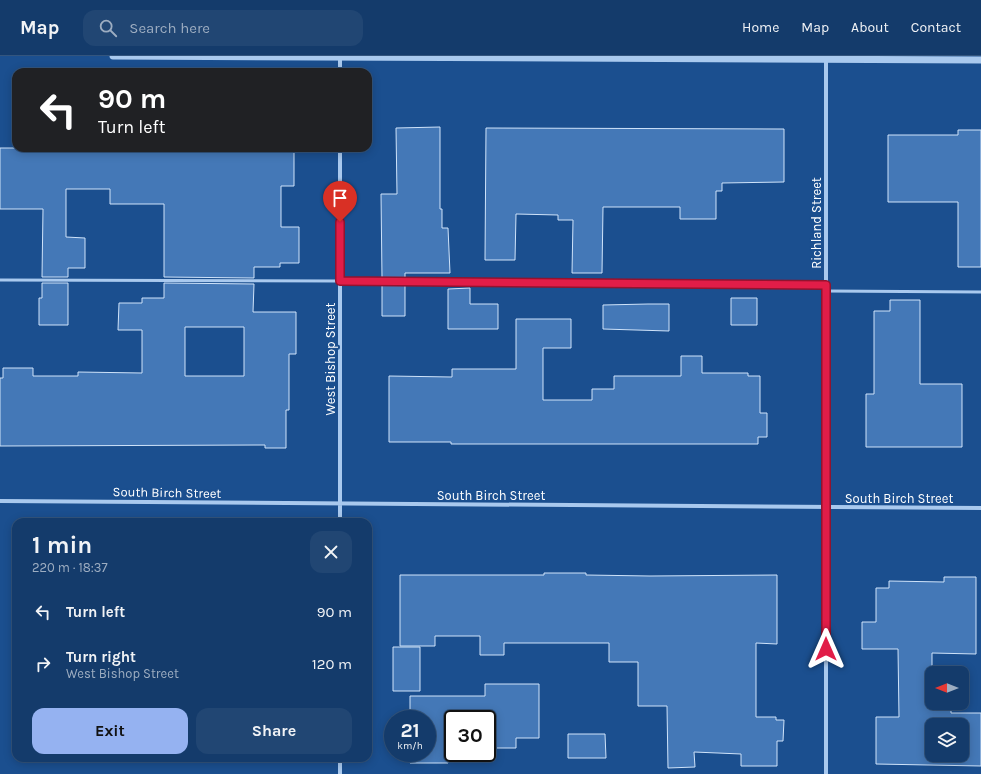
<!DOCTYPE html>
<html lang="en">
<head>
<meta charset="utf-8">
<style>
	:root { --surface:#143b6b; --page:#214673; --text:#f1f3f6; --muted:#9dadc1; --line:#33557e; --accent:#95b2f1 }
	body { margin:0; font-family:Karla,sans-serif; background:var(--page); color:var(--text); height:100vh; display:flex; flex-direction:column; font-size:15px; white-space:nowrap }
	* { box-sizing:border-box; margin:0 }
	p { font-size:13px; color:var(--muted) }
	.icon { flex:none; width:22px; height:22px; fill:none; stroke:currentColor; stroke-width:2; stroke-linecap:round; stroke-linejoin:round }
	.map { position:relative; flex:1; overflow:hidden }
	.sheet { position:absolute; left:12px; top:462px; width:360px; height:244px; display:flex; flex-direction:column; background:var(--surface); border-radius:12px; box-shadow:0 2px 10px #0003,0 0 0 1px var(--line) }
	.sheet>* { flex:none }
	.top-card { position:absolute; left:12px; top:12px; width:360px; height:84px; border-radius:12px; box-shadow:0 2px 10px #0003,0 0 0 1px var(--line); background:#202124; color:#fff; overflow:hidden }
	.needle { width:26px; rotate:270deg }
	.tools { position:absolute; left:925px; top:610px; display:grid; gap:8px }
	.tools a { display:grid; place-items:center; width:44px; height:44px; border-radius:8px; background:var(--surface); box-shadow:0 2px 10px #0003,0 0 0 1px var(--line); font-size:20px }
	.speed { position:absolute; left:384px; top:654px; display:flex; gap:8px; font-size:20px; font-weight:700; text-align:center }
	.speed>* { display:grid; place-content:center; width:52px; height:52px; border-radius:50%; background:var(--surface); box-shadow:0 2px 10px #0003,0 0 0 1px var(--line); line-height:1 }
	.speed small { font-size:10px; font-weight:400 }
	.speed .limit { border:2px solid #111; border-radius:6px; background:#fff; color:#111 }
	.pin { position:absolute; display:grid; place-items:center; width:34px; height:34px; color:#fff; margin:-41px -17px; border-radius:50% 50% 50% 0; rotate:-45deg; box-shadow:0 0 4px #0007 }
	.pin .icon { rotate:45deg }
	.me { position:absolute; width:44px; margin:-22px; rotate:0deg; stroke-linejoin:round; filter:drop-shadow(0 0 3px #0008) }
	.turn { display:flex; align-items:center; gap:14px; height:84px; padding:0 20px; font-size:18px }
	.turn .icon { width:52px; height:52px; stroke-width:2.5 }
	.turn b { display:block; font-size:28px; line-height:34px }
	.round { display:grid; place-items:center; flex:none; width:42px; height:42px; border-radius:12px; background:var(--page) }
	.headline { display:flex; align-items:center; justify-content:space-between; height:68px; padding:0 20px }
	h1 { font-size:24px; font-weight:700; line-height:30px }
	.button { display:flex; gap:8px; margin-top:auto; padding:8px 20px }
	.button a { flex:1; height:46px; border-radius:12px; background:var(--accent); color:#111; font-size:16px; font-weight:700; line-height:46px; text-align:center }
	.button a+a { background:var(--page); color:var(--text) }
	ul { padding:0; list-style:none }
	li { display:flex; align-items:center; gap:12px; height:52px; padding:0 20px }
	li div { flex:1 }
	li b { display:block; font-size:15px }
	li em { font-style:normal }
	header { display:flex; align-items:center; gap:24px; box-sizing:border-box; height:56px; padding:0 20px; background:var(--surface); border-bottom:1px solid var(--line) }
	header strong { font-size:19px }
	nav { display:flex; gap:22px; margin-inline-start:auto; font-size:14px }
	.search { width:280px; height:36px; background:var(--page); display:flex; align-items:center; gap:10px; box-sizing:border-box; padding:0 14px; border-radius:12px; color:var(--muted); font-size:15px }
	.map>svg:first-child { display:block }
	.building { fill:#4478b7; stroke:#cfe3fa; fill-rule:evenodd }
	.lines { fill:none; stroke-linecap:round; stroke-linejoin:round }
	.service { stroke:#a9c9ee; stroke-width:3 }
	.minor { stroke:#a9c9ee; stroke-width:4 }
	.tertiary { stroke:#a9c9ee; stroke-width:7 }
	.route-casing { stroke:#92132f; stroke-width:10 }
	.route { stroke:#e11d48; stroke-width:7 }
	.labels { text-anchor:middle; stroke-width:4; stroke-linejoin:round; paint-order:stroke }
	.street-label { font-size:13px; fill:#fff; stroke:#1b4f8f }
</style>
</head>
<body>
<header>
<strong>Map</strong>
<div class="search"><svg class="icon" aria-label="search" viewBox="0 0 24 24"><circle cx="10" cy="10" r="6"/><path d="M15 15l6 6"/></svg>Search here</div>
<nav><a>Home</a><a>Map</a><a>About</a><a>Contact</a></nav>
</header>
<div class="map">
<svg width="981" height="718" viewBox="0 0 981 718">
	<rect width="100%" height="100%" fill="#1b4f8f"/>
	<path class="building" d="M440 71V153H442V172H448L450 217H405V223L382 222 381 138H397L396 72Z
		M486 72 784 73V126L722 127V135H716V163H680V151H603L602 217H572L573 164H558V159L516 158 515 204H485Z
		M958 74H981V211H958V146H888V79H958Z
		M0 92H294V130H281V171H299V207H280V211H254V222L164 221V148H110V133H66V181L85 182V212H68V221H42L43 153H0Z
		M42 227H68V269H39V242H42Z
		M164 227 254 228 253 256H296V298H289V354H286V392H265V389L0 390V322H3V312H33V320H78V316L142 317V274H118L119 247H142V242H164ZM185 271H244V320H185Z
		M382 228 405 229V260H382Z
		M470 232V248H498V273H448V233Z
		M731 242H757V269H731Z
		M890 244H920V328H962V391H866V338H874V255H890Z
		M648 248H669V275L603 273V249Z
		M516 263H571V292H543V344H592V333H614V320H681V300H702V317H748V320H760V357H767V381H758V388H451V386H389V320L452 321V313H516Z
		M544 517H586V519L650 520 777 519V588L756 587V661H776V664H784L783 685H777V710H741V698L694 696 695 711 668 712 667 650H638V606H609V587H504V599H480V580H435V590H400V519H544Z
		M944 521H976V598L932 597V647H951V657H981V710L876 708V661H899L898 593H862V566H876V532H889V525L944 526ZM932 669H962V699H932Z
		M393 591H420V635H393Z
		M485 628H539V682H516V692H487V663H453V697H481V700H448V707H410V697H427V663H410V640H485Z
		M568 678H605L606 702H568Z"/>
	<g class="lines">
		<path class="service" d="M0 224 340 225 826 229
			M826 235 981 236"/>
		<path class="minor" d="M340 0V16
			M826 2V718
			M340 92V466
			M0 445 981 452
			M340 702V718"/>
		<path class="tertiary" d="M113 0 981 4"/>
	</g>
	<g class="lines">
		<defs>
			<path id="route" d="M340 166V225L826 229V593"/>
		</defs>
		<use href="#route" class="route-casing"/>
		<use href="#route" class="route"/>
	</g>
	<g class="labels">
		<g class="street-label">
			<text transform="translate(816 167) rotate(-90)" y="5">Richland Street</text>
			<text transform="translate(330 303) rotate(-90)" y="5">West Bishop Street</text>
			<text transform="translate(167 436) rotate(1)" y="5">South Birch Street</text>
			<text x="491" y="444">South Birch Street</text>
			<text x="899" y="447">South Birch Street</text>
		</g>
	</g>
</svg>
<div class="tools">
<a><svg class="needle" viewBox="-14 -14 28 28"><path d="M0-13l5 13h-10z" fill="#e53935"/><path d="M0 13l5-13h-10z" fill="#9dadc1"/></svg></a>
<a><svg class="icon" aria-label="layers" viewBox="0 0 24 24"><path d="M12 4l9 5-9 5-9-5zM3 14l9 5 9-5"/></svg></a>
</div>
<div class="speed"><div>21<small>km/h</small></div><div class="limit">30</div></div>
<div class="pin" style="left:340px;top:166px;background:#d93025"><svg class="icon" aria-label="arrive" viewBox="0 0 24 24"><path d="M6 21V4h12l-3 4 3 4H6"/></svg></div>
<svg class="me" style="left:826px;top:593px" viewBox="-20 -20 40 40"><path d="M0-17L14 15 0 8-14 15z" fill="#e11d48" stroke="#fff" stroke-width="4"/></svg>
<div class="top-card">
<div class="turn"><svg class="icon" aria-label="left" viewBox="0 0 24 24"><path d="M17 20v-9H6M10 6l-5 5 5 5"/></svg><div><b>90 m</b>Turn left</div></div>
</div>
<section class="sheet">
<div class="headline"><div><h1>1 min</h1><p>220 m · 18:37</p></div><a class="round"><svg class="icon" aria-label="close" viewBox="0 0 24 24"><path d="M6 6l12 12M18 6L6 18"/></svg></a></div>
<ul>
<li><svg class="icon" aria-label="left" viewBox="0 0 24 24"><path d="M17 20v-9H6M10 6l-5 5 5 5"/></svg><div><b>Turn left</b></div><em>90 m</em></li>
<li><svg class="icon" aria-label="right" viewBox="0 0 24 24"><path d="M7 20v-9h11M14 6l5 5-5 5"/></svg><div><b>Turn right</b><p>West Bishop Street</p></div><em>120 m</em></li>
</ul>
<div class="button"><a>Exit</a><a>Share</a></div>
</section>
</div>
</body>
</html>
